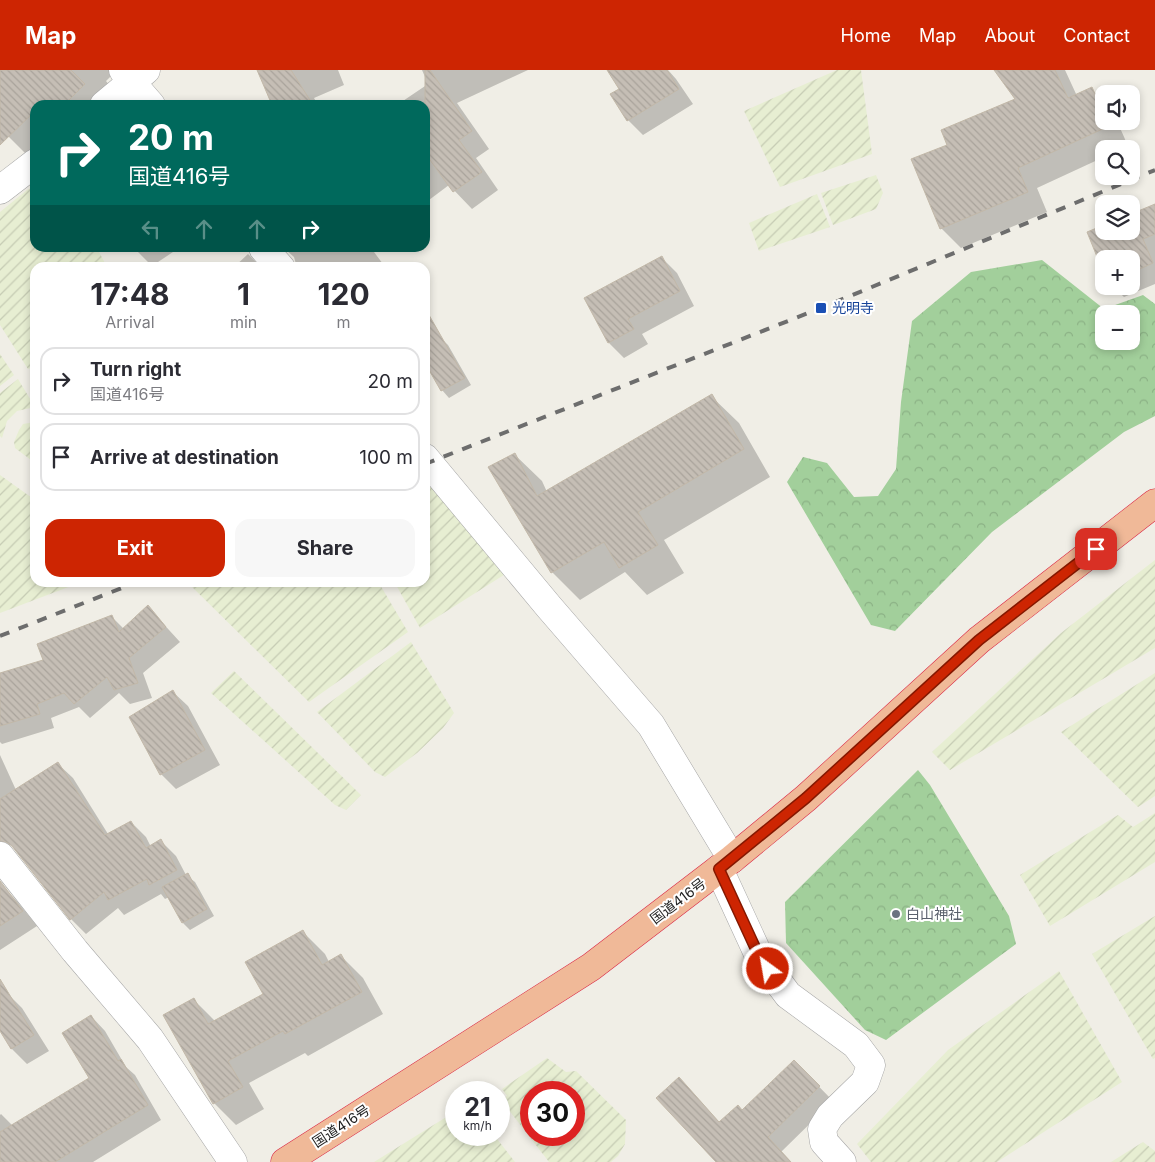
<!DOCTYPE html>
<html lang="en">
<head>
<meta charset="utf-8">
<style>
	:root { --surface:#fff; --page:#f7f7f7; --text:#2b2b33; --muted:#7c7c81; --line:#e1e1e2; --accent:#cd2502 }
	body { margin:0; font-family:Inter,"Noto Sans JP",sans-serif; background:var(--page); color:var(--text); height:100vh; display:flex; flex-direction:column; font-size:19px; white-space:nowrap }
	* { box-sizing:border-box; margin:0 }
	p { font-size:16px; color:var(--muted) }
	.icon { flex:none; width:28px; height:28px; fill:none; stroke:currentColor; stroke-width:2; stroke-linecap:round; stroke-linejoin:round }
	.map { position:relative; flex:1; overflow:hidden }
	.panel { position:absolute; left:30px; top:192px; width:400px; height:325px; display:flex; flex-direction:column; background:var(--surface); border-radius:15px; box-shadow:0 2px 8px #0003 }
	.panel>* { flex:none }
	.guide { position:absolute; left:30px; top:30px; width:400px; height:152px; border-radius:15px; box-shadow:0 2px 8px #0003; background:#00695c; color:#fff; overflow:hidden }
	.fabs { position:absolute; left:1095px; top:15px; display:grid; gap:10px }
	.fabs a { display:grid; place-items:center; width:45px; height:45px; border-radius:10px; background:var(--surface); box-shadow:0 2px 8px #0003; font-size:25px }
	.speed { position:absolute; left:445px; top:1011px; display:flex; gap:10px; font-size:25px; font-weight:700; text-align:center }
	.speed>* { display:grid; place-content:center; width:65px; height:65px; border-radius:50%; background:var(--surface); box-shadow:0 2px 8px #0003; line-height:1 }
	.speed small { font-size:12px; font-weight:400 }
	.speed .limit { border:8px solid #d22; background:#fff; color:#111 }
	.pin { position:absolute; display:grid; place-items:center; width:42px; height:42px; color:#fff; margin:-21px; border-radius:10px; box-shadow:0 2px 8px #0006 }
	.me { position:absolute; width:55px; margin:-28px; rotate:328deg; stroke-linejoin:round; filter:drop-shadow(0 0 4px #0008) }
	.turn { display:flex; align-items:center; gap:18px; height:105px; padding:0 15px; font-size:22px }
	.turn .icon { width:65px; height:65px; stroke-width:2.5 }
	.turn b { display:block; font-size:35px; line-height:42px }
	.lanes { display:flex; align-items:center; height:48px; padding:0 15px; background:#0003; justify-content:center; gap:25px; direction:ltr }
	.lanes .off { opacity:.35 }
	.eta { display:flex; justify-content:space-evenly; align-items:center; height:85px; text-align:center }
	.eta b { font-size:30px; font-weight:700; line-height:35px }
	.cta { display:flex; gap:10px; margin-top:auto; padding:10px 15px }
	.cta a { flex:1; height:58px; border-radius:15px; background:var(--accent); color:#fff; font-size:20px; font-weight:700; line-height:58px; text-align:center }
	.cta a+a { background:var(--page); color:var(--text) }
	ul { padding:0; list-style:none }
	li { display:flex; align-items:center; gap:15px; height:68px; margin:0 10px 8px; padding:0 5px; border:2px solid var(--line); border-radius:15px }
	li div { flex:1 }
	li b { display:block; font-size:19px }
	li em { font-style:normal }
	header { display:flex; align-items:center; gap:30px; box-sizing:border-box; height:70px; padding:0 25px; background:var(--accent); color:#fff }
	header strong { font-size:24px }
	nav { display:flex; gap:28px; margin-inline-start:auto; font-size:18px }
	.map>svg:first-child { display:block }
	.farmland { fill:url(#farmland-furrows); fill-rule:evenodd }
	.forest { fill:url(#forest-crowns); fill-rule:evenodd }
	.shadow { fill:#0003 }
	.building { fill:url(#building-back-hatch); stroke:#c2b8a8 }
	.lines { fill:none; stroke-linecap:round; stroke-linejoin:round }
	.minor-casing { stroke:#a6a6a6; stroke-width:29 }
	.trunk-casing { stroke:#d92846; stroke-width:29 }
	.minor { stroke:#fff; stroke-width:28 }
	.trunk { stroke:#f0b998; stroke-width:28 }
	.rail { stroke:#6d6d6d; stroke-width:4; stroke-dasharray:10 10; stroke-linecap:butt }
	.route-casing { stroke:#851801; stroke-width:12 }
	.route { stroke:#cd2502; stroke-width:9 }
	.transit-dot { fill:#1a4fb4; stroke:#fff; stroke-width:2 }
	.worship-dot { fill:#6b7280; stroke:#fff; stroke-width:2 }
	.labels { text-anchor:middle; stroke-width:4; stroke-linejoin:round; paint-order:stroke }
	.transit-label { font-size:14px; fill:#164399; stroke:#fff; text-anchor:start }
	.street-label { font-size:14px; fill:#1f1f1f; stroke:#fff }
	.worship-label { font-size:14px; fill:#5b616d; stroke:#fff; text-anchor:start }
</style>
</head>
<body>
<header>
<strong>Map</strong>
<nav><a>Home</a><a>Map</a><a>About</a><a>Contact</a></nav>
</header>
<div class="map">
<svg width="1155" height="1092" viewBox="0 0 1155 1092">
	<defs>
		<pattern id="farmland-furrows" width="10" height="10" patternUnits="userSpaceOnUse" patternTransform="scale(1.25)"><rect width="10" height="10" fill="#e7eed2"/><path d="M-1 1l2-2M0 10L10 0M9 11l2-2" fill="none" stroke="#c6ccb4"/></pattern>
		<pattern id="forest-crowns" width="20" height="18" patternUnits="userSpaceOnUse" patternTransform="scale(1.25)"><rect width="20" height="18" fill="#a2cf9b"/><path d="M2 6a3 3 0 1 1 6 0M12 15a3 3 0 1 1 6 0" fill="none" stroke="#8bb185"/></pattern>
		<pattern id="building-back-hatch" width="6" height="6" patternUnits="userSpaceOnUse" patternTransform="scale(1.25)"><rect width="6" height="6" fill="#c5beb5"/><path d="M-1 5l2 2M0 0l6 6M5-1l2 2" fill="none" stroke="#a9a39b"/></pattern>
	</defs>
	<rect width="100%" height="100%" fill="#f0eee6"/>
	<path class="farmland" d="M837 0H861L872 84 780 117 744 41Z
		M876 105 883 123 876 139 833 155 821 123Z
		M35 116V178H97L107 197 35 198V296L28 299 0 255V142L27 120Z
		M817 124 830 157 759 181 749 153Z
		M0 284 14 305 0 316Z
		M18 309 35 337 17 341 7 351 2 368 0 366V323Z
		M35 352V393L15 378 14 372 19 360 23 354Z
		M0 405 35 430V512L79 513 0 543Z
		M430 411 507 503 420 558 395 513 425 512V413Z
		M1155 490V578L950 700 932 682 1061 563Z
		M188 513H379L408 562 309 632Z
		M411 572 454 643 443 658 417 683 385 707 375 702 317 642Z
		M234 601 361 725 346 740 335 735 211 623Z
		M1155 603V726L1138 737 1061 662Z
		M1155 743V792L1050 856 1020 805 1118 745 1133 757Z
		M1155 846V988L1153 989 1092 884Z
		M1059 901 1122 1012 997 1092H871L857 1074 948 980Z
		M547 988 566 1002 576 1001 626 1050 625 1074 618 1086 611 1092H549L501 1030 507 1026 502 1019ZM531 1022H574V1065H531Z
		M456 1041V1065H494L515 1092H374Z
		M1143 1072 1155 1081V1092H1111Z"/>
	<path class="forest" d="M1042 190 1104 239 1143 225 1155 234V346L1124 362 992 462 895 561 871 555 787 412 803 387 827 393 854 427 878 426 896 399 901 332 912 251 971 202ZM1104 244H1131V271H1104Z
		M918 700 930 715 1009 846 1016 874 886 970 865 960 786 873 785 832Z"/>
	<path class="shadow" d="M0 0H117L106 11 110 16 100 35H35V77L27 85 0 58Z
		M259 0H338L344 15 314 28 318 35H273Z
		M422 0H528L457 33 489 79 476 88 498 120 472 139 449 115 425 133V35H397L428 14Z
		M609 0H668L676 9 693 34 643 65 628 50 621 19Z
		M996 0H1065L1077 26 1091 19 1104 31V51H1117L1128 76 1122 79H1104V87L1037 118 1047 142 961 178 941 158 949 75 1017 29Z
		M1155 141V214L1124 227 1113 216H1131V189L1104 161H1131Z
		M134 178H179L152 196Z
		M284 178H371L386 198H297L294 187Z
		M248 184 262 198H233Z
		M662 188 677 203 694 236 642 264 648 274 624 288 609 273 586 229Z
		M441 268 448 275 471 315 449 328 442 320 425 291V277Z
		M711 326 739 353 770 407 664 470 684 503 647 525 625 502 580 530 552 502 490 397 514 384 542 411 547 422Z
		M148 537 180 572 143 603 152 628 130 634 119 623 90 648 79 637 51 648 54 658 2 674 0 672V605L45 591 112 547 124 559Z
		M173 622 188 636 220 695 176 719 161 704Z
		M0 685 16 720 58 694 73 708 108 764 131 752 146 767 151 777 161 771 176 786 186 805 195 812 214 846 190 860 183 853 169 827 165 829 161 824 124 845 118 838 86 864 71 849 30 796 0 736Z
		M1 815 16 830 37 856 0 880V816Z
		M303 862 325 884 329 892 341 886 363 908 383 944 308 986 305 983 249 1013 264 1039 236 1055 214 1033 193 929 215 951 264 924Z
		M7 923 22 938 49 981 27 994 12 979 0 958V927Z
		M91 946 105 961 126 997 135 1005 161 1050 93 1092H0V1045L1 1044 13 1056 91 1009Z
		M794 991 833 1031 781 1082 791 1092H717L679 1009 720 1053 743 1041Z"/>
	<path class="building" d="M0 0H71L85 14 64 35H35V41L0 75Z
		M257 0H291L313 35H272Z
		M425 0H430L472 61 459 70 482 102 453 122 425 83Z
		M607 0H667L679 19 627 51 610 24 619 19Z
		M994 0H1055L1068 28 1092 17 1104 44V51H1107L1109 56 1018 98 1028 122 940 159 911 89 947 75 941 60 1015 29Z
		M1155 134V164L1143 169 1153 193 1131 203V189H1104V204L1087 162 1104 155V161H1131V144Z
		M662 186 680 221 628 249 634 259 608 273 584 228Z
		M425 238 465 308 441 321 425 293Z
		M712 324 744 379 638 442 658 475 619 498 604 472 551 503 488 397 515 383 537 426Z
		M148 535 166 557 129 588 138 613 114 620 107 607 74 634 64 623 37 634 40 644 0 656V603L43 590 37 574 112 545 119 562Z
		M173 620 205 680 160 705 129 647Z
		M58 692 105 765 131 751 146 778 161 769 177 800 149 815 147 809 108 830 104 822 70 850 12 776 6 772 0 771V729Z
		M188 803 207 839 182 853 162 817Z
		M0 811 23 841 0 856Z
		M303 860 322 895 341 884 362 922 285 964 283 961 228 991 243 1017 213 1034 163 945 194 928 208 954 263 924 245 892Z
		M0 909 34 965 11 979 0 961Z
		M91 945 118 991 121 989 148 1035 55 1092H0V1062L89 1008 62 963Z
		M794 990 820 1016 768 1067 791 1092H716L656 1028 679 1007 719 1052 738 1035 742 1040Z"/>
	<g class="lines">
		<defs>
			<path id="minor" d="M123 0 131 12 151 35
				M104 35 146 0
				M0 120 35 93
				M263 178 281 198
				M425 388 549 537 651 655 732 789
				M0 786 75 881 150 969 233 1092
				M719 799 759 886 788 925 856 975 871 995 865 1012 830 1046 822 1059 824 1072 842 1092"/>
			<path id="trunk" d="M285 1092 591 897 732 789 806 728 979 570 1155 433"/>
		</defs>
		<use href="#minor" class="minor-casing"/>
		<use href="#trunk" class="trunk-casing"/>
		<use href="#minor" class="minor"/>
		<use href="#trunk" class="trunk"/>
		<path class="rail" d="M425 394 821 238 1155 100
			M0 566 137 512"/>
	</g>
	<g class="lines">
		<defs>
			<path id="route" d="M768 899 759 886 719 799 806 728 979 570 1096 479"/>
		</defs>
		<use href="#route" class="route-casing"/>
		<use href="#route" class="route"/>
	</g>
	<rect class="transit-dot" x="815" y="232" width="12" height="12" rx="2.5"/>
	<circle class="worship-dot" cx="896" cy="844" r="5"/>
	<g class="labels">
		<g class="transit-label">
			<text x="832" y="243">光明寺</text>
		</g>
		<g class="street-label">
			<text transform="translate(678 831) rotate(-37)" y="5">国道416号</text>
			<text transform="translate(341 1056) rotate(-33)" y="5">国道416号</text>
		</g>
		<g class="worship-label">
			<text x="906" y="849">白山神社</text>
		</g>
	</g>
</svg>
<div class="fabs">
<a><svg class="icon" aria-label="sound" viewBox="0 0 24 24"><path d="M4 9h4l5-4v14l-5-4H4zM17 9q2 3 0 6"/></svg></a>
<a><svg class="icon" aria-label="search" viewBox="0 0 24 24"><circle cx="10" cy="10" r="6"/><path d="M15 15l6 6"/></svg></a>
<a><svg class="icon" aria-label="layers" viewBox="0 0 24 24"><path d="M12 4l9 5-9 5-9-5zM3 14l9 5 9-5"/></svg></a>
<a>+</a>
<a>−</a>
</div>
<div class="speed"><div>21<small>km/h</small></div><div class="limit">30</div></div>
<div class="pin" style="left:1096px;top:479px;background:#d93025"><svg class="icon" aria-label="arrive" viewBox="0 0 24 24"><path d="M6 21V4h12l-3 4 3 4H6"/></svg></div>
<svg class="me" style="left:768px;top:899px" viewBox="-20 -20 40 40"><circle r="17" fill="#cd2502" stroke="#fff" stroke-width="3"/><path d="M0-11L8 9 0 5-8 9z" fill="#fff"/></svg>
<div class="guide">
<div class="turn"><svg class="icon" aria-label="right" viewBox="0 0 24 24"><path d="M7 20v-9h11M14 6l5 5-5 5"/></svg><div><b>20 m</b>国道416号</div></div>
<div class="lanes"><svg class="icon off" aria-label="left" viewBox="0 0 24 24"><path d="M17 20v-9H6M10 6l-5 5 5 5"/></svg><svg class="icon off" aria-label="ahead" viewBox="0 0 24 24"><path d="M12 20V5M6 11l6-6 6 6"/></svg><svg class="icon off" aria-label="ahead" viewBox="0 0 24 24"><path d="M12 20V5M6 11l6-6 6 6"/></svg><svg class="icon" aria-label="right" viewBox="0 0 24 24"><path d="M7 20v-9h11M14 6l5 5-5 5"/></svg></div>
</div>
<section class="panel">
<div class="eta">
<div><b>17:48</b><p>Arrival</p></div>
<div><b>1</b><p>min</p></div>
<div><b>120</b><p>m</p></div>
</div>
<ul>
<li><svg class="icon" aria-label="right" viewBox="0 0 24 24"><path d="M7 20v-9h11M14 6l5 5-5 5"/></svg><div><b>Turn right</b><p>国道416号</p></div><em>20 m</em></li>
<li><svg class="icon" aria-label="arrive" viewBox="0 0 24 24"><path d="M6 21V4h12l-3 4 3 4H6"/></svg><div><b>Arrive at destination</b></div><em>100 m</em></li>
</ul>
<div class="cta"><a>Exit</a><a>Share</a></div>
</section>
</div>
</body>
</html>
